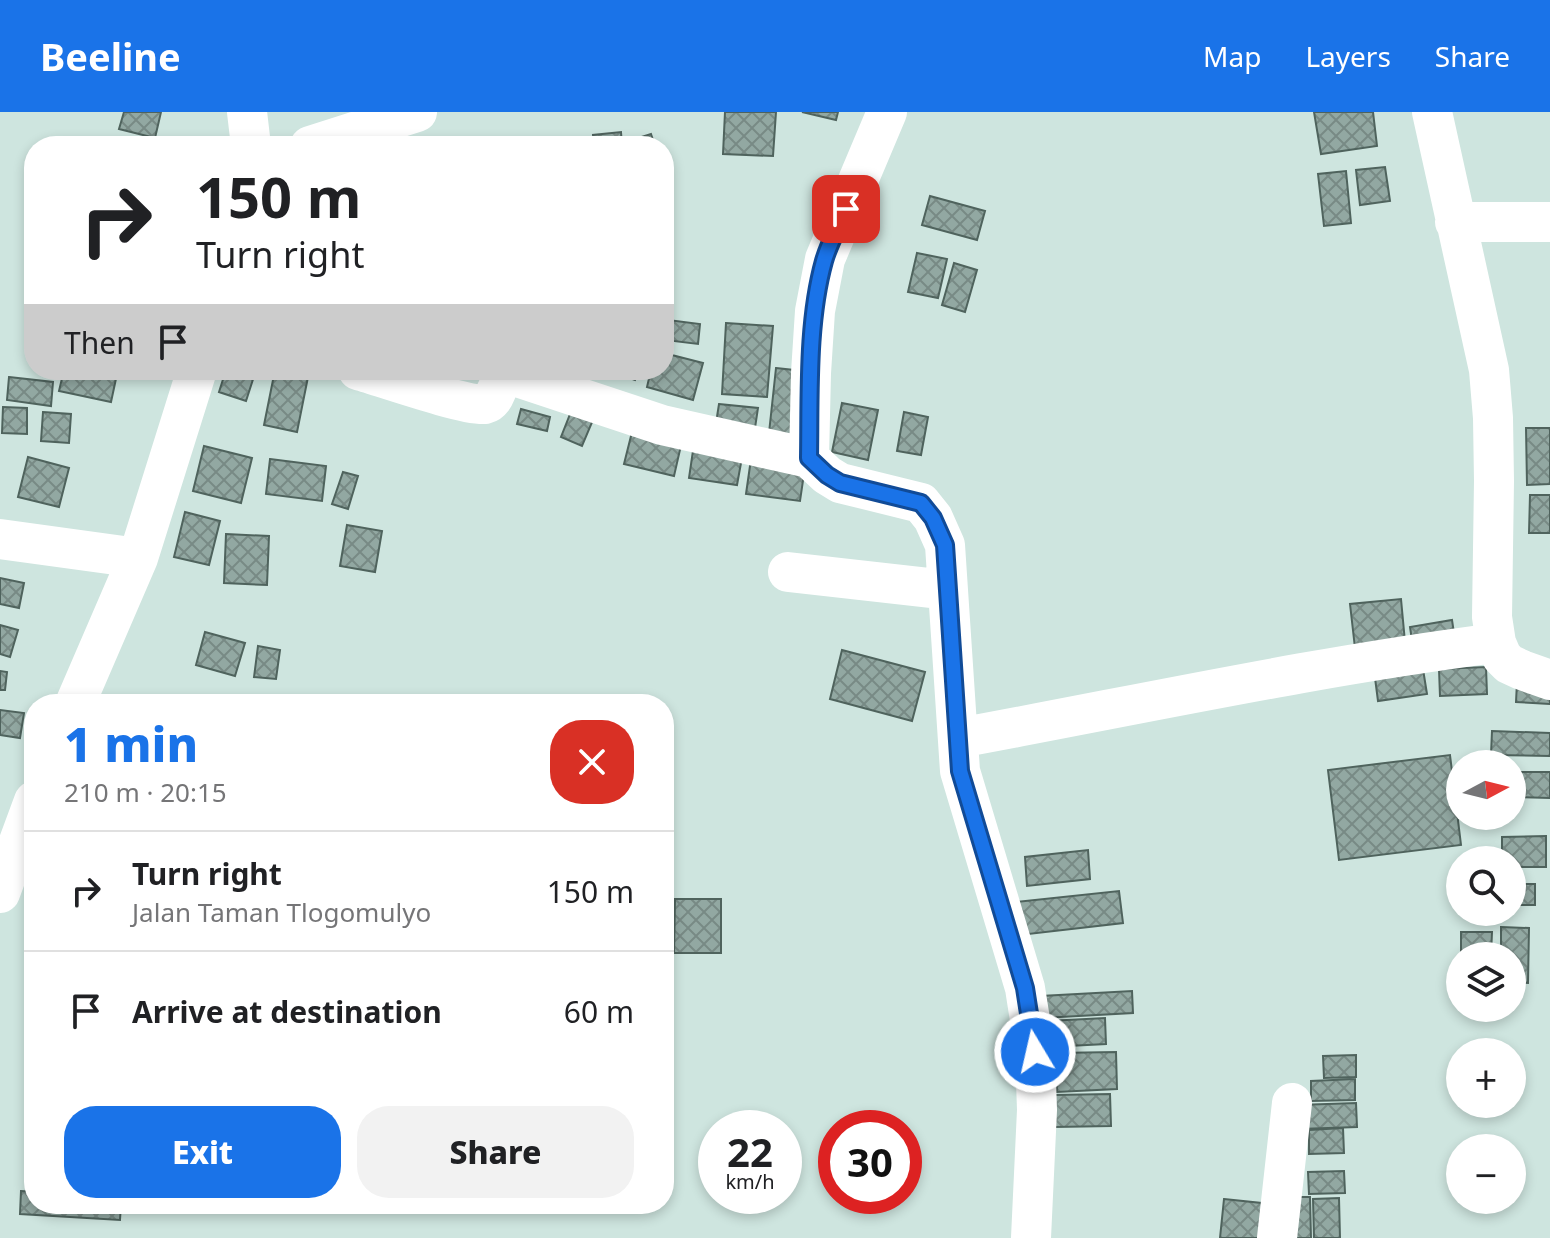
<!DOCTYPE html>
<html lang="en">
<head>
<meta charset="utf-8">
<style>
	:root { --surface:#fff; --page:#f2f2f2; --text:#202124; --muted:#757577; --line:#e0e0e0; --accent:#1a73e8 }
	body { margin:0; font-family:"Noto Sans",sans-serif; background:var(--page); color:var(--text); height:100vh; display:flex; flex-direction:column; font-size:30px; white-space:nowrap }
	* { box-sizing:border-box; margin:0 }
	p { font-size:26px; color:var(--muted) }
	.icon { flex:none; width:44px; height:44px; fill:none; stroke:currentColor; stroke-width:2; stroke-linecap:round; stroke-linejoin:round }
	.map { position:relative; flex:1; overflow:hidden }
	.sheet { position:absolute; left:24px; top:582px; width:650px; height:520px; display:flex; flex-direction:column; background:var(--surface); border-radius:32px; box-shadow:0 4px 12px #0003 }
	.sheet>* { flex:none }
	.top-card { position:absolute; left:24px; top:24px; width:650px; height:244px; border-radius:32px; box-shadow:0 4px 12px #0003; background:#fff; color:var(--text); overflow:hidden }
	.needle { width:52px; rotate:83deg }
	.buttons { position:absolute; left:1446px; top:638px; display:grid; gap:16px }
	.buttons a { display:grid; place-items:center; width:80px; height:80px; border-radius:50%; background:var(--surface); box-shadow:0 4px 12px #0003; font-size:40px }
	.speed { position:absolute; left:698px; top:998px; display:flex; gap:16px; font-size:40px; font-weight:700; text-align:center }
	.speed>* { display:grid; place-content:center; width:104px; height:104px; border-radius:50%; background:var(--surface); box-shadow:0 4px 12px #0003; line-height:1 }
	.speed small { font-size:20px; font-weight:400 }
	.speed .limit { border:12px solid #d22; background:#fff; color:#111 }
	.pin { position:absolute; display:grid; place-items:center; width:68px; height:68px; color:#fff; margin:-34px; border-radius:16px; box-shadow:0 4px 12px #0006 }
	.me { position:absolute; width:88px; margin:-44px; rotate:351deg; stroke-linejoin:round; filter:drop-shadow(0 0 6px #0008) }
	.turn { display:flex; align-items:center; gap:28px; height:168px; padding:0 40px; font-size:36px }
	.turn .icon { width:104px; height:104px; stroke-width:2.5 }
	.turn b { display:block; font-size:56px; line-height:68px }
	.then { display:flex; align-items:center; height:76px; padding:0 40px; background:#0003; gap:16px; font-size:30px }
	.round { display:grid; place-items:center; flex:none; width:84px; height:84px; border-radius:32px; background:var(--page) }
	.summary { display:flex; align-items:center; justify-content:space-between; height:136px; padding:0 40px }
	h1 { font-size:48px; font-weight:800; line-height:60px; color:var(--accent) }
	.cta { display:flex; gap:16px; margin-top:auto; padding:16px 40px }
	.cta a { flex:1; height:92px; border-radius:32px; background:var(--accent); color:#fff; font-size:32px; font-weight:800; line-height:92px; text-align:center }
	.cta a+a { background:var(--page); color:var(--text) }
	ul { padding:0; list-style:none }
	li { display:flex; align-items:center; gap:24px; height:120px; padding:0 40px; border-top:2px solid var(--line) }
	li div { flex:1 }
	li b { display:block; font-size:30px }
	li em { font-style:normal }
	header { display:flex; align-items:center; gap:48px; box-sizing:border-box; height:112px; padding:0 40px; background:var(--accent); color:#fff }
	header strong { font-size:38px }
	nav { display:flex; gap:44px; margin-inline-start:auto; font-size:28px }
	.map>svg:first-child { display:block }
	.building { fill:url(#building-cross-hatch); stroke:#4f635d; stroke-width:2 }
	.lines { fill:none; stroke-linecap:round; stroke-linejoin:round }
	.minor { stroke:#fff; stroke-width:40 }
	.route-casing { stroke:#114b97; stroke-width:20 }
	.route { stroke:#1a73e8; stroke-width:14 }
</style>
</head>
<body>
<header>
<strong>Beeline</strong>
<nav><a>Map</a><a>Layers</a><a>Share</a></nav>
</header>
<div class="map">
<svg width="1550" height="1126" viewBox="0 0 1550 1126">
	<defs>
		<pattern id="building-cross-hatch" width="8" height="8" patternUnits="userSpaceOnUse" patternTransform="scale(2)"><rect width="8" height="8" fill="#92a8a2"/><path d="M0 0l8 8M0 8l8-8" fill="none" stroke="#788a85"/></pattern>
	</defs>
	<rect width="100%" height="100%" fill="#cee5df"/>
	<path class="building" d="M124 0H161L155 26 119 17Z
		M725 0H776L773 44 723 42Z
		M802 0H838L836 8Z
		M1314 0H1373L1377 34 1321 42Z
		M621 20 622 34H594L593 23Z
		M651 22 655 34H633L632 28Z
		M552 31V34H494V32Z
		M1385 55 1390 89 1360 93 1356 58Z
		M1346 59 1351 111 1324 114 1318 62Z
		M930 84 985 99 977 128 922 113Z
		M917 141 947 147 938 186 908 180Z
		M954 151 977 158 965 200 942 193Z
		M668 208 700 212 698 232 665 228Z
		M726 211 773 214 767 285 722 282Z
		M664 241 703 251 693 288 647 275 651 258H664Z
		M776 256 803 259 797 324 769 321Z
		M64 258H99L117 262 111 290 59 279Z
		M226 258H256L246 289 219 280Z
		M275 258 308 265 297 320 264 313Z
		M607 258H639L635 268Z
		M9 265 53 270 51 294 7 288Z
		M576 287 598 296 582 334 561 325Z
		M842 291 878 298 868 348 832 340Z
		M719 292 758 296 755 316 716 311Z
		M3 295 27 296V322L2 321Z
		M521 297 550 305 547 319 517 312Z
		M43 300 71 302 69 331 41 329Z
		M904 300 928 305 921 343 897 339Z
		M633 316 682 329 674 364 624 352Z
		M1526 316H1550V372L1527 373Z
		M694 332 743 340 737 373 689 366Z
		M204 334 252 346 241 391 193 379Z
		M28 345 69 356 59 395 18 385Z
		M270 347 326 354 322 389 266 382Z
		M751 347 805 355 800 389 746 382Z
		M343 360 358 364 348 397 332 392Z
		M1530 383H1550V421H1529Z
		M185 400 220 409 209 453 174 445Z
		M347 413 382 419 375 460 340 454Z
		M226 422 269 424 267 473 224 471Z
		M0 466 24 471 19 496 0 492Z
		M1401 487 1405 530 1355 536 1350 492Z
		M1452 508 1455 528 1413 535 1410 515Z
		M0 513 18 518 10 545 0 542Z
		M205 520 245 531 235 564 196 553Z
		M258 534 280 538 276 567 254 565Z
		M842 538 925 560 912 609 830 587Z
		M1422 551 1427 582 1378 589 1374 558Z
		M1486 555 1487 582 1440 584 1439 557Z
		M0 559 7 560 5 578H0Z
		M1517 570 1550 572V592L1516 590Z
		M0 598 24 601 20 626 0 623Z
		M1492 619 1550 621V644L1491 643Z
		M1450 643 1461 733 1339 748 1328 658Z
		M1512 660H1550V686L1512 685Z
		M1546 724V755H1512V748H1502V725Z
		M1088 738 1090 767 1027 774 1025 745Z
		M1512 772H1535V793H1512Z
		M1119 779 1123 811 1020 823 1016 790Z
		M675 787H721V841H674Z
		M1501 815 1529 816 1528 871 1512 870V844H1501Z
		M1461 820H1492L1491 844H1461Z
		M1132 879 1133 901 1042 906 1041 884Z
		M1105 906 1106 932 1049 935 1048 909Z
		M1116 940 1117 977 1057 980 1055 941Z
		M1356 943V965L1324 966 1323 944Z
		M1355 967V988L1311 989V969Z
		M1110 982 1111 1014 1055 1015 1054 983Z
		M1356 991 1357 1015 1299 1017 1298 993Z
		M1343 1016 1344 1041 1309 1042V1018Z
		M1344 1059 1345 1081 1309 1082 1308 1060Z
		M21 1079 34 1080V1092H121L120 1108 20 1102Z
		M1287 1085H1310L1311 1126H1289Z
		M1339 1086 1340 1126H1314L1313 1087Z
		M1224 1087 1271 1092 1268 1126H1220Z"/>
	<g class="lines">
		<path class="minor" d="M247 0 251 34
			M887 0 825 147 815 199 811 261 809 346 827 363 840 371 921 391 933 406 945 433 960 659 1025 876 1035 940 1037 998 1031 1126
			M1432 0 1489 258 1493 306 1494 369 1492 505 1496 531 1502 545 1509 552 1522 558 1550 568
			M310 34 417 0
			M1455 110H1550
			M358 258C379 264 468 295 485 292 500 288 493 265 514 264L662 313 809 346
			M0 427 138 446
			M788 460 948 478
			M75 592 138 446 197 258
			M959 626C1138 593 1316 554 1496 531
			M0 781 34 689
			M1277 1126 1292 991"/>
	</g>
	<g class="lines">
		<defs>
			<path id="route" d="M846 97C839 114 829 131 824 149 807 210 810 283 809 346L827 363 840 371 921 391 933 406 945 433 960 659 1025 876 1035 940"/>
		</defs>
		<use href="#route" class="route-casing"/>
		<use href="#route" class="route"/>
	</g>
</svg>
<div class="buttons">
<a><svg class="needle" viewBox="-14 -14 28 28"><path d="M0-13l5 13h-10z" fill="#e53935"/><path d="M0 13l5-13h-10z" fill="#757577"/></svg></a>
<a><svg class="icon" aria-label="search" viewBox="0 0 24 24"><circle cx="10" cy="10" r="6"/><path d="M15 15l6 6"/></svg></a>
<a><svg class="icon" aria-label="layers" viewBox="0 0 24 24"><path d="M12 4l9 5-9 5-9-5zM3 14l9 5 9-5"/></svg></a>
<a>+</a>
<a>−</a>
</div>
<div class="speed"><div>22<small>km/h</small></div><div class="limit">30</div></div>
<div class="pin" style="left:846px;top:97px;background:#d93025"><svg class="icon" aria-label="arrive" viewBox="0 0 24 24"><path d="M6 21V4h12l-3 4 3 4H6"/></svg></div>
<svg class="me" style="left:1035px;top:940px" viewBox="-20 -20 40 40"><circle r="17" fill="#1a73e8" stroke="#fff" stroke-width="3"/><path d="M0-11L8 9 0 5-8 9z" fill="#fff"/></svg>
<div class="top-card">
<div class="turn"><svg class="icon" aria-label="right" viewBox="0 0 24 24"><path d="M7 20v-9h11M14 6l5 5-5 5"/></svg><div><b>150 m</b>Turn right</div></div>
<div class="then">Then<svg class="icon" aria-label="arrive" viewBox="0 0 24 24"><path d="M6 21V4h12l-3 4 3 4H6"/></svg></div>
</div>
<section class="sheet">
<div class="summary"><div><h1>1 min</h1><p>210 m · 20:15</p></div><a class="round" style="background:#d93025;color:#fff"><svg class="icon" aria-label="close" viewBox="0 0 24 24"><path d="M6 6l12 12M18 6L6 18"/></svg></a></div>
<ul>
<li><svg class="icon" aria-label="right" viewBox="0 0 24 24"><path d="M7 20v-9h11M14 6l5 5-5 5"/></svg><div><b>Turn right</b><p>Jalan Taman Tlogomulyo</p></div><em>150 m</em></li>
<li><svg class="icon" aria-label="arrive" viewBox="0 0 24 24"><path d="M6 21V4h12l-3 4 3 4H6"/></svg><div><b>Arrive at destination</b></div><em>60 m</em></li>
</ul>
<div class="cta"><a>Exit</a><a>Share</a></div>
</section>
</div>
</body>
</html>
